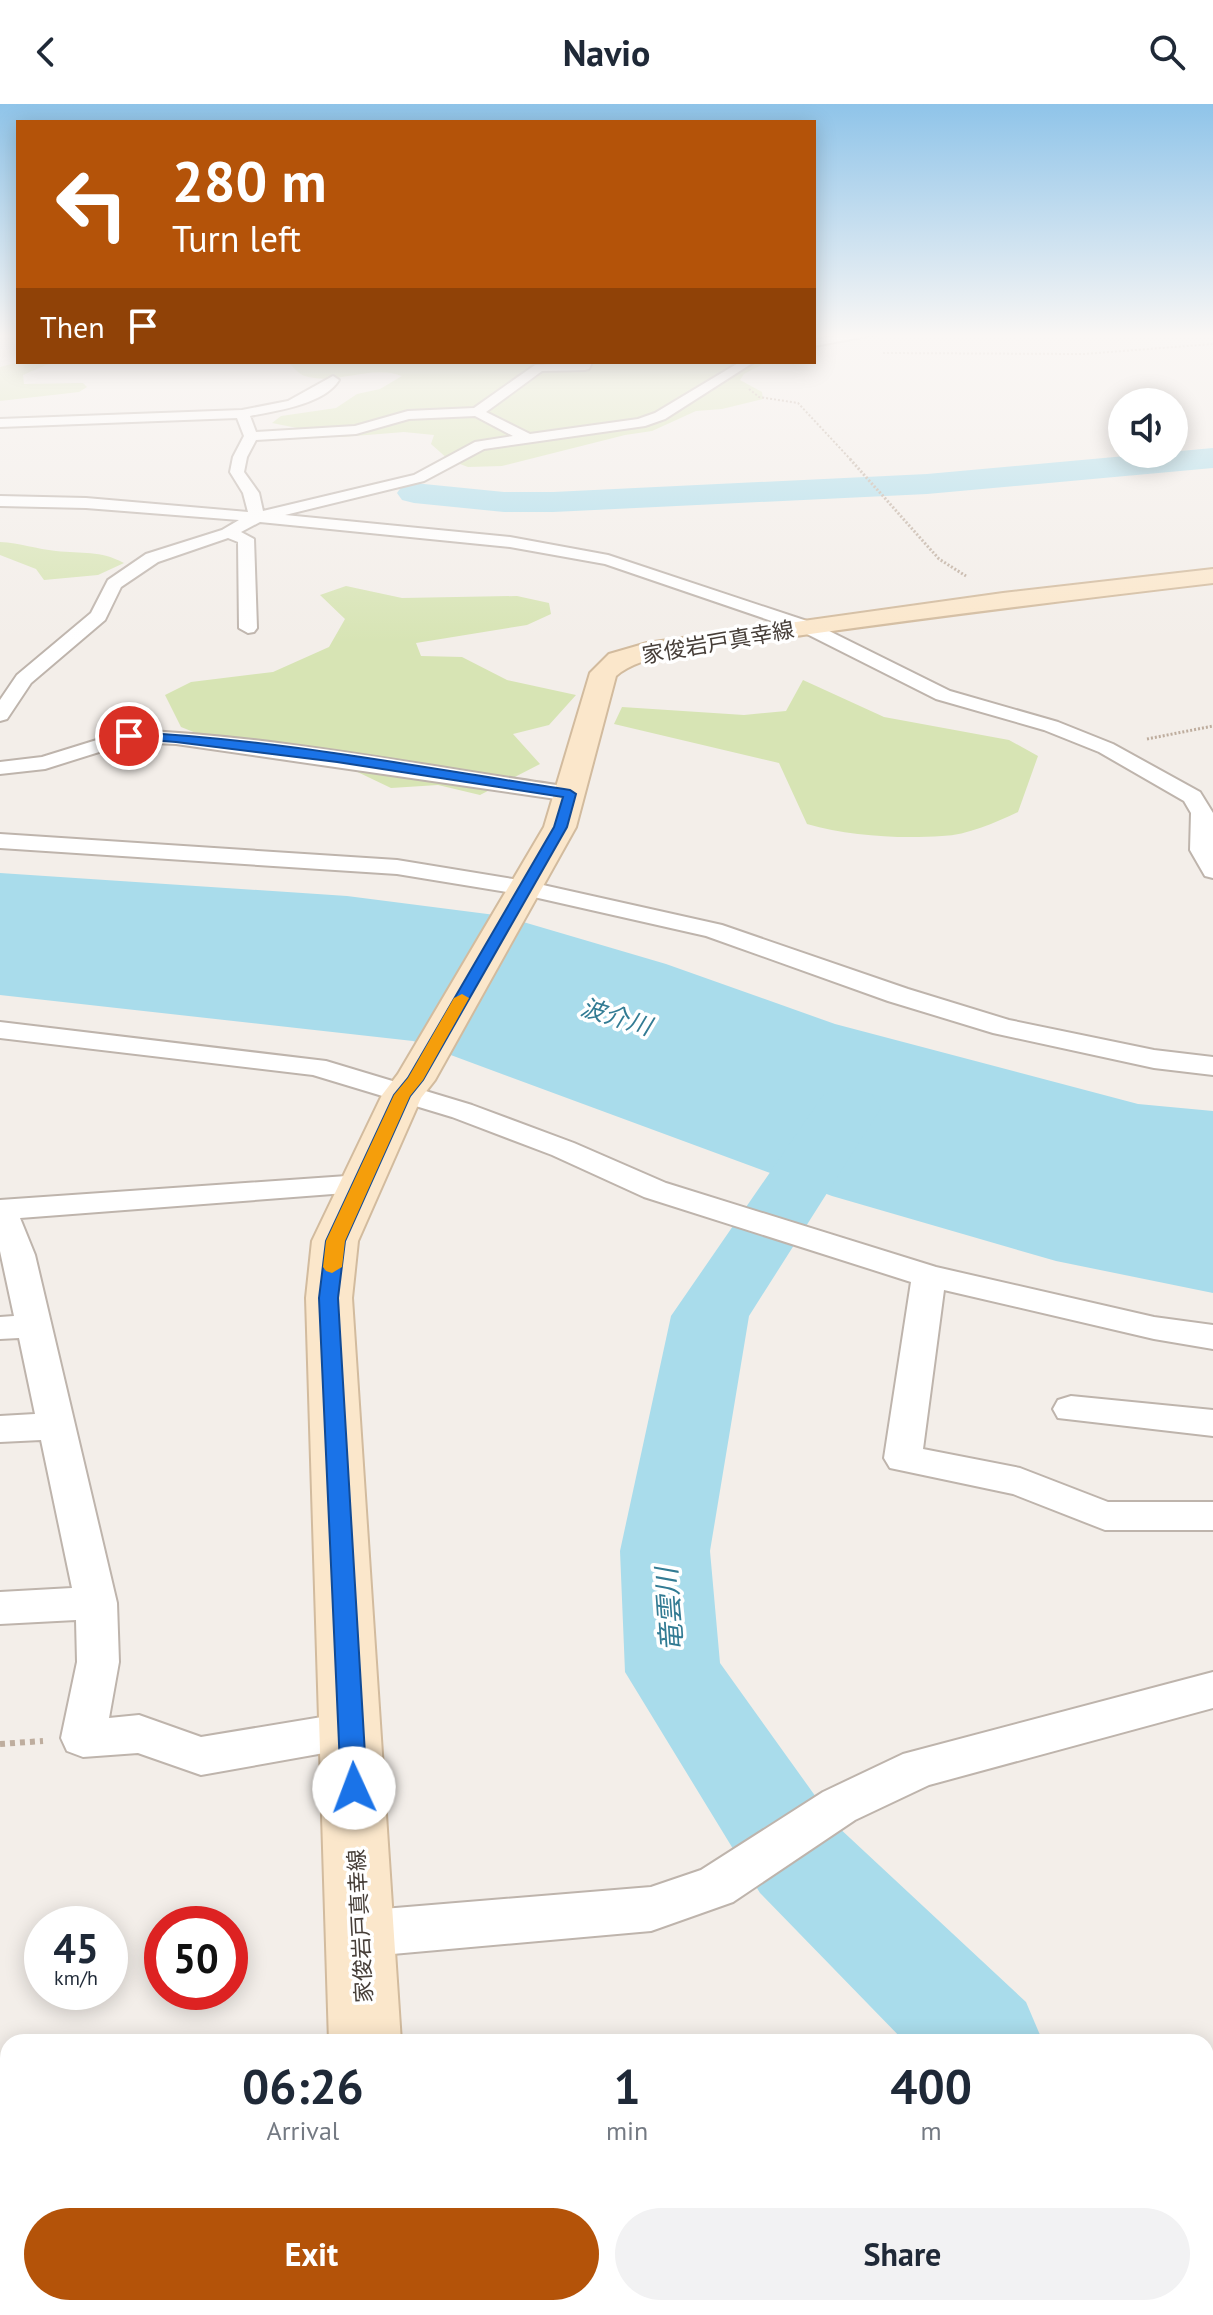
<!DOCTYPE html>
<html lang="en">
<head>
<meta charset="utf-8">
<style>
	:root { --surface:#fff; --page:#f2f2f3; --text:#1f2937; --muted:#747a83; --accent:#b45309 }
	body { margin:0; font-family:"PT Sans","Noto Sans JP",sans-serif; background:var(--page); color:var(--text); height:100vh; display:flex; flex-direction:column; font-size:30px; white-space:nowrap }
	* { box-sizing:border-box; margin:0 }
	p { font-size:26px; color:var(--muted) }
	.icon { flex:none; width:44px; height:44px; fill:none; stroke:currentColor; stroke-width:2; stroke-linecap:round; stroke-linejoin:round }
	.map { position:relative; flex:1; overflow:hidden }
	.details { position:absolute; left:0px; top:1930px; width:1214px; height:282px; display:flex; flex-direction:column; background:var(--surface); border-radius:24px 24px 0 0; box-shadow:0 4px 20px #0003 }
	.details>* { flex:none }
	.top-card { position:absolute; left:16px; top:16px; width:800px; height:244px; border-radius:0px; box-shadow:0 4px 20px #0003; background:#b45309; color:#fff; overflow:hidden }
	.controls { position:absolute; left:1108px; top:284px; display:grid; gap:16px }
	.controls a { display:grid; place-items:center; width:80px; height:80px; border-radius:50%; background:var(--surface); box-shadow:0 4px 20px #0003; font-size:40px }
	.speed { position:absolute; left:24px; top:1802px; display:flex; gap:16px; font-size:40px; font-weight:700; text-align:center }
	.speed>* { display:grid; place-content:center; width:104px; height:104px; border-radius:50%; background:var(--surface); box-shadow:0 4px 20px #0003; line-height:1 }
	.speed small { font-size:20px; font-weight:400 }
	.speed .limit { border:12px solid #d22; background:#fff; color:#111 }
	.pin { position:absolute; display:grid; place-items:center; width:68px; height:68px; color:#fff; margin:-34px; border:4px solid #fff; border-radius:50%; box-shadow:0 2px 8px #0007 }
	.me { position:absolute; width:88px; margin:-44px; rotate:358deg; stroke-linejoin:round; filter:drop-shadow(0 0 6px #0008) }
	.turn { display:flex; align-items:center; gap:28px; height:168px; padding:0 24px; font-size:36px }
	.turn .icon { width:104px; height:104px; stroke-width:2.5 }
	.turn b { display:block; font-size:56px; line-height:68px }
	.then { display:flex; align-items:center; height:76px; padding:0 24px; background:#0003; gap:16px; font-size:30px }
	.eta { display:flex; justify-content:space-evenly; align-items:center; height:136px; text-align:center }
	.eta b { font-size:48px; font-weight:700; line-height:56px }
	.cta { display:flex; gap:16px; margin-top:auto; padding:16px 24px }
	.cta a { flex:1; height:92px; border-radius:48px; background:var(--accent); color:#fff; font-size:32px; font-weight:700; line-height:92px; text-align:center }
	.cta a+a { background:var(--page); color:var(--text) }
	header { display:flex; justify-content:space-between; align-items:center; height:104px; padding:0 24px; background:var(--surface); font-size:36px; font-weight:700 }
	.map>svg:first-child { display:block }
	.green { fill:#d7e4b4 }
	.water { fill:#a9dceb }
	.lines { fill:none; stroke-linecap:round; stroke-linejoin:round }
	.river { fill:#a9dceb; fill-rule:evenodd }
	.street-casing { stroke:#beb4ac; stroke-width:4 }
	.secondary-casing { stroke:#d2bb9e; stroke-width:4 }
	.path-far2 { stroke:#bead9e; stroke-width:2; stroke-dasharray:2 2; stroke-linecap:butt }
	.path-far1 { stroke:#bead9e; stroke-width:3; stroke-dasharray:2 2; stroke-linecap:butt }
	.path { stroke:#bead9e; stroke-width:6; stroke-dasharray:5 5; stroke-linecap:butt }
	.street { fill:#fff; fill-rule:evenodd }
	.secondary { fill:#fbe7cb; fill-rule:evenodd }
	.route { fill:#1a73e8; stroke:#114b97; stroke-width:2 }
	.slow { fill:#f59e0b }
	.labels { text-anchor:middle; stroke-width:7; stroke-linejoin:round; paint-order:stroke }
	.street-label { font-size:22px; fill:#463e38; stroke:#fff }
	.water-label { font-size:24px; font-style:italic; fill:#327b93; stroke:#fff }
	.near-water-label { font-size:28px; font-style:italic; fill:#327b93; stroke:#fff }
</style>
</head>
<body>
<header><svg class="icon" aria-label="back" viewBox="0 0 24 24"><path d="M15 5l-7 7 7 7"/></svg>Navio<svg class="icon" aria-label="search" viewBox="0 0 24 24"><circle cx="10" cy="10" r="6"/><path d="M15 15l6 6"/></svg></header>
<div class="map">
<svg width="1213" height="2211" viewBox="0 0 1213 2211">
	<rect width="100%" height="100%" fill="#f3eee9"/>
	<path class="green" d="M18 258H53L23 271 24 280 83 279 87 283 79 288 0 297V263Z
		M292 258H767L744 270 740 276 762 288 763 295 722 305 696 307 652 327 625 331 502 362 468 363 449 356 431 340 434 331 404 328 342 333 272 319 281 312 336 304 357 290 380 285 402 272C370 260 337 282 305 272 300 271 294 264 290 260Z
		M0 438C20 439 37 445 56 447 82 450 100 446 124 459L98 471 44 476 36 465 0 451Z
		M346 482 402 494 517 492 549 499 551 510 527 521 416 539 421 552 462 553 507 576 576 591 549 621 513 630 540 660 480 691 438 681 391 684 303 642 211 635 181 623 165 591 191 578 273 568 329 543 345 515 320 491Z
		M803 576 884 613 1009 636 1038 652 1018 708C994 719 968 731 942 732 899 735 849 732 807 720L779 659 614 620 622 603 744 611 786 607Z"/>
	<path class="water" d="M0 769 347 792 503 812 666 860 835 920 1138 1000 1213 1007V1189L1056 1157 832 1092 413 937 0 891Z"/>
	<g class="lines">
		<path class="river" d="M1213 344V364L927 390 553 408H504L414 399 402 396 397 389 402 382 414 379 504 388H553L927 370Z
			M848 984 872 990 881 1004 749 1212 710 1447 720 1559 836 1721 1026 1898 1043 1938H905L760 1789 625 1568 620 1447 671 1212 824 990Z
			M1206 2091 1213 2094V2211H1179L1165 2204H1206Z"/>
		<defs>
			<path id="street" d="M850 230H878L814 242V236Z
				M592 258 589 265 585 266 542 267 486 308 530 330 638 315 655 309 740 258H754L665 315 645 322 484 345 424 377 285 411 510 433 608 451 813 519 950 587 1058 618 1113 640 1200 688 1213 709V774L1205 772 1190 746 1191 709 1184 697 1099 648 1044 626 936 595 801 527 605 460 510 443 260 418 241 428 254 435 257 524 254 528 248 529 239 524 238 438 228 434 158 458 121 483 105 516 31 579 7 615 0 617V596L17 571 91 509 108 476 146 450 222 426 239 416 86 404 0 402V392L86 394 248 408 243 389 230 368 233 353 244 332 237 314 0 323V315L242 306 288 297 333 272 339 276C325 300 276 307 250 312L256 328 355 322 408 307 474 304 535 261ZM475 312 513 332 475 338 414 371 263 407 259 389 244 368 247 353 256 336 356 330 409 315Z
				M129 626C276 632 424 662 570 683L581 690 570 697 176 640 131 638 45 665 0 670V658L42 653Z
				M0 730 397 756 525 777 722 821 908 885 1009 916 1154 946 1213 953V971L1154 964 993 929 888 897 706 832 525 791 397 770 0 744Z
				M0 918 326 957 472 1001 574 1039 666 1079 936 1163 1154 1213 1213 1221V1245L1154 1235 944 1186 923 1345 1020 1364 1108 1398H1213V1426H1105L1013 1390 890 1364 884 1354 911 1178 644 1093 552 1051 452 1013 313 971 0 934Z
				M361 1071 372 1073 377 1080 372 1087 20 1114 35 1151 117 1499 119 1558 109 1614 139 1611 201 1633 352 1608 368 1613 374 1626 368 1639 352 1644 201 1671 138 1649 83 1653 67 1647 61 1634 77 1558 76 1516 0 1520V1488L72 1484 41 1336 0 1338V1312L35 1310 19 1234 0 1235V1213L14 1212 0 1147V1096Z
				M1071 1292 1213 1306V1332L1058 1314 1053 1305 1058 1296Z
				M1213 1568V1604L929 1681 855 1716 733 1798 651 1827 359 1853 342 1846 334 1830 342 1814 359 1807 651 1783 701 1766 823 1688 903 1650Z"/>
			<path id="secondary" d="M1213 465V479C1076 495 940 512 803 531 757 538 648 543 616 572L576 723 435 976 421 994 358 1137 352 1194 401 1938H329L306 1194 312 1137 382 991 398 970 544 723 590 569 609 550 647 539 1003 489Z
				M340 2204H420L421 2211H341Z"/>
		</defs>
		<use href="#street" class="street-casing"/>
		<use href="#secondary" class="secondary-casing"/>
		<path class="path-far2" d="M883 249 1084 250 1213 240
			M749 285 759 293 798 299 852 357"/>
		<path class="path-far1" d="M850 355 939 455 966 472
			M1147 635 1213 622"/>
		<path class="path" d="M0 1640 43 1637"/>
		<use href="#street" class="street"/>
		<use href="#secondary" class="secondary"/>
	</g>
	<linearGradient id="sky" x2="0" y2="1"><stop stop-color="#8fc4e9"/><stop offset="0.43" stop-color="#faf7f5"/><stop offset="1" stop-color="#faf7f5" stop-opacity="0"/></linearGradient>
	<rect width="1213" height="539" fill="url(#sky)"/>
	<path class="route" d="M129 628C276 635 424 664 570 686L576 690 567 723 423 976 410 992 345 1137 338 1194 367 1684 363 1692 354 1696 345 1692 341 1684 319 1194 326 1137 394 991 408 974 554 723 563 693 337 658 176 638 124 634 123 632Z"/>
	<path class="slow" d="M462 890 469 894 423 976 410 992 345 1137 342 1163 332 1169 326 1167 323 1163 326 1137 394 991 408 974 454 894Z"/>
	<g class="labels">
		<g class="street-label">
			<text transform="translate(718 538) rotate(-10)" y="8">家俊岩戸真幸線</text>
			<text transform="translate(360 1822) rotate(-93)" y="8">家俊岩戸真幸線</text>
		</g>
		<g class="water-label">
			<text transform="translate(616 913) rotate(17)" y="8">波介川</text>
		</g>
		<g class="near-water-label">
			<text transform="translate(669 1506) rotate(-94)" y="10">竜雲川</text>
		</g>
	</g>
</svg>
<div class="controls">
<a><svg class="icon" aria-label="sound" viewBox="0 0 24 24"><path d="M4 9h4l5-4v14l-5-4H4zM17 9q2 3 0 6"/></svg></a>
</div>
<div class="speed"><div>45<small>km/h</small></div><div class="limit">50</div></div>
<div class="pin" style="left:129px;top:632px;background:#d93025"><svg class="icon" aria-label="arrive" viewBox="0 0 24 24"><path d="M6 21V4h12l-3 4 3 4H6"/></svg></div>
<svg class="me" style="left:354px;top:1684px" viewBox="-20 -20 40 40"><circle r="19" fill="#fff"/><path d="M0-13L10 11 0 6-10 11z" fill="#1a73e8"/></svg>
<div class="top-card">
<div class="turn"><svg class="icon" aria-label="left" viewBox="0 0 24 24"><path d="M17 20v-9H6M10 6l-5 5 5 5"/></svg><div><b>280 m</b>Turn left</div></div>
<div class="then">Then<svg class="icon" aria-label="arrive" viewBox="0 0 24 24"><path d="M6 21V4h12l-3 4 3 4H6"/></svg></div>
</div>
<section class="details">
<div class="eta">
<div><b>06:26</b><p>Arrival</p></div>
<div><b>1</b><p>min</p></div>
<div><b>400</b><p>m</p></div>
</div>
<div class="cta"><a>Exit</a><a>Share</a></div>
</section>
</div>
</body>
</html>
